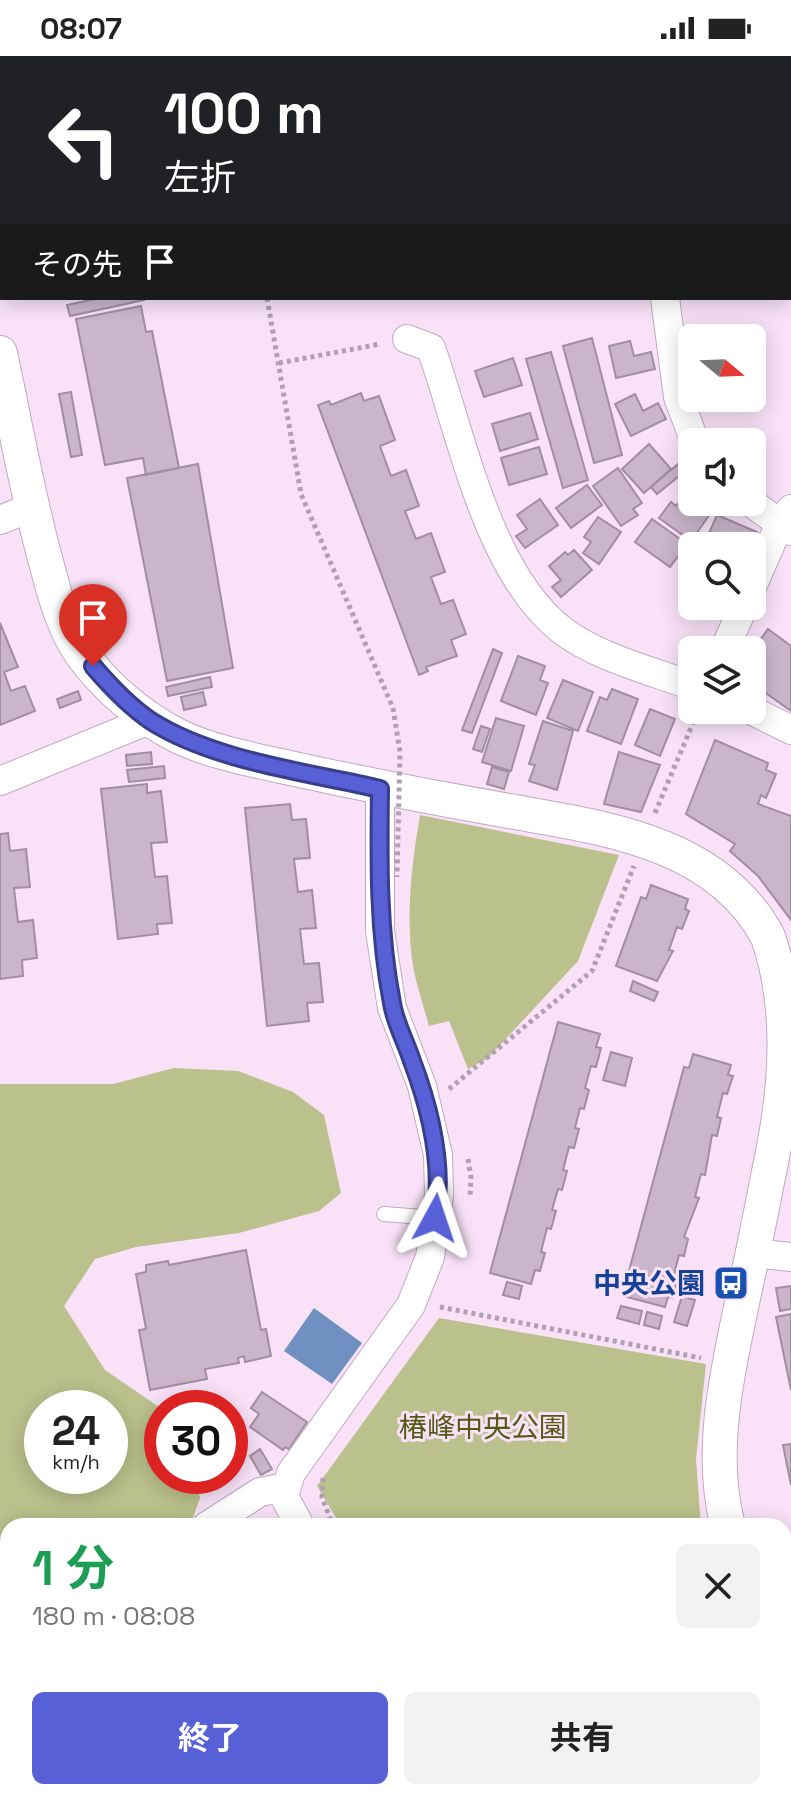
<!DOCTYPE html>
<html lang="ja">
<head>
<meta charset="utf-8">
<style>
	:root { --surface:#fff; --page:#f2f2f2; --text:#222; --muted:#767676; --accent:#5760d7 }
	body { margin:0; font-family:"Space Grotesk","Noto Sans JP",sans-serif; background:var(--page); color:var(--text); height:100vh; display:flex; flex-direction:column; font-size:30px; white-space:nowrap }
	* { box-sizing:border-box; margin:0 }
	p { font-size:26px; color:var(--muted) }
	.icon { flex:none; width:44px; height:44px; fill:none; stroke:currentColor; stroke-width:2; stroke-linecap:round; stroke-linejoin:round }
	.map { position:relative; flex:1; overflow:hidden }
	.details { position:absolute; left:0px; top:1462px; width:792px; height:282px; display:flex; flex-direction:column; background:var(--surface); border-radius:24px 24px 0 0; box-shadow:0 4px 20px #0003 }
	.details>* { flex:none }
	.guide { position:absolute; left:0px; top:0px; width:792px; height:244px; box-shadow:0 4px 20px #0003; background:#202124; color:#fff; overflow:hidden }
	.needle { width:52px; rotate:109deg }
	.fabs { position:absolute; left:678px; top:268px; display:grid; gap:16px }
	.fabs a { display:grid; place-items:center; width:88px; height:88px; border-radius:12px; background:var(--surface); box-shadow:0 4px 20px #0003; font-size:40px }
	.speed { position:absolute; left:24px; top:1334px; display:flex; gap:16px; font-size:40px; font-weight:700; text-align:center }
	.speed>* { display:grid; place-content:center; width:104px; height:104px; border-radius:50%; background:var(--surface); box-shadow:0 4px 20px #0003; line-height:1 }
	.speed small { font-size:20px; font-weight:400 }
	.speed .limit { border:12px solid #d22; background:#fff; color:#111 }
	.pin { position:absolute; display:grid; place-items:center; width:68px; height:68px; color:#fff; margin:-82px -34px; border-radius:50% 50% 50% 0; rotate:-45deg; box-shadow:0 0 8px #0007 }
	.pin .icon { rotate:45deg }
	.me { position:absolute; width:88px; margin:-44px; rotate:5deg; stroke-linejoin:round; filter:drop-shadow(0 0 6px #0008) }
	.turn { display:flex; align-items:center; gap:28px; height:168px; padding:0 32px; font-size:36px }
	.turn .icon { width:104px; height:104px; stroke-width:2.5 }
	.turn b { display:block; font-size:56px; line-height:68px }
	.then { display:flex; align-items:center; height:76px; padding:0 32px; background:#0003; gap:16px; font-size:30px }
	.round { display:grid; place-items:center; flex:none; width:84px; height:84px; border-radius:12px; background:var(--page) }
	.head { display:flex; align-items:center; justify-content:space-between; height:136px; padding:0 32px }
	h1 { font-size:48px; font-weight:700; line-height:60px; color:#1e9e55 }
	.action { display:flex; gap:16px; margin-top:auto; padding:16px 32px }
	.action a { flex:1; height:92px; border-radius:12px; background:var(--accent); color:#fff; font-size:32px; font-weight:700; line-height:92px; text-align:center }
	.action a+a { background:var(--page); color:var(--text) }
	.status { display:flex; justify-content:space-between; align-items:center; height:56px; padding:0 40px; background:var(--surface); direction:ltr }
	.status svg { height:22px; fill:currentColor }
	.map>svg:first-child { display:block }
	.green { fill:#bbc18c; fill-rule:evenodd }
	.water { fill:#7090c2 }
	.building { fill:#cbb5cb; stroke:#a28da1; stroke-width:2 }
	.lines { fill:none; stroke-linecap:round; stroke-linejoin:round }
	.service-casing { stroke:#c0aac0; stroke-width:16 }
	.minor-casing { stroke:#c0aac0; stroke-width:30 }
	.tertiary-casing { stroke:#c0aac0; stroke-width:36 }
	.path { stroke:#b2a0b2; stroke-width:5; stroke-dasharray:4 4; stroke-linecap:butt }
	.service { stroke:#fff; stroke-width:14 }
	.minor { stroke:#fff; stroke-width:28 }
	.tertiary { stroke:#fff; stroke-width:34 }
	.path-bridge { stroke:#b2a0b2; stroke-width:5; stroke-dasharray:4 4; stroke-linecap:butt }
	.route-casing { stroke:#393e8c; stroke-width:20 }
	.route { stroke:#5760d7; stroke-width:14 }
	.labels { text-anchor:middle; stroke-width:6; stroke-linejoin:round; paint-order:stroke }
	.transit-label { font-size:28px; font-weight:bold; fill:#164399; stroke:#f9e2f8; text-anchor:end }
	.park-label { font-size:28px; fill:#555a13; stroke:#f9e2f8 }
</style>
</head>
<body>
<div class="status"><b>08:07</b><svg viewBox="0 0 49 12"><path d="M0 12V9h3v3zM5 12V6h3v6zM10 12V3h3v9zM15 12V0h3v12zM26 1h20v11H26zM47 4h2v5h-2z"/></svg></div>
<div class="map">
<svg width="791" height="1743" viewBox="0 0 791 1743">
	<rect width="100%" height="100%" fill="#f9e2f8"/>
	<path class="green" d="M420 759 619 799 578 905 488 1002 468 1013 449 965 429 970C423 948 415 925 412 903 406 855 412 806 420 759Z
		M174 1012 238 1015 293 1036 324 1059 341 1137 319 1155 239 1177 136 1191 95 1203 64 1250 105 1314 162 1353V1420H195L200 1442 190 1470H8V1551L0 1547V1028H113ZM42 1352H110V1420H42Z
		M439 1262 706 1308 696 1403 701 1470H341L317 1430Z
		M784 1630 791 1636V1743H532L526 1736H784Z"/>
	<path class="water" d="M314 1252 362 1287 332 1328 284 1295Z"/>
	<path class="building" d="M0 41H2L0 169Z
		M99 242H143L144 244 70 260 67 249Z
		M141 250 146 276 152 275 179 412 146 419 143 402 105 409 76 263Z
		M592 282 622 399 594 407 563 290Z
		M630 285 634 300 651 296 655 313 616 322 609 290Z
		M551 296 588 424 563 432 526 303Z
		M513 302 522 329 484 341 475 315Z
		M71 336 82 399 71 401 59 338Z
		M361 337 364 345 379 340 395 384 380 390 391 420 406 414 419 450 405 455 416 483 431 477 445 516 431 521 441 548 453 544 466 578 451 584 457 600 426 611 428 615 419 619 318 349 329 345 331 349Z
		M635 338 643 355 658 347 666 363 631 380 615 348Z
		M530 357 538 383 500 395 492 368Z
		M649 388 671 413 644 437 622 413Z
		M539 391 547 418 509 429 501 402Z
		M684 403 690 411 657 438 651 431Z
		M198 408 233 612 167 625 127 422Z
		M618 412 642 447 633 453 638 459 621 470 593 430Z
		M587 429 602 449 571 472 556 452Z
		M684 439 710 458 691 485 659 462 671 446 676 450Z
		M540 443 558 469 525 492 516 480 527 473 517 459Z
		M717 459 757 476 750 490H714L705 486Z
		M598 461 621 476 599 508 583 497 591 486 584 481Z
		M652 463 687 488 670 511 635 486Z
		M574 494 592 514 561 541 552 531 561 524 549 510 565 496 568 499Z
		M0 567 18 611 4 616 11 635 25 630 35 655 0 669Z
		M768 573 791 590V655L752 627V595Z
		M493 593 502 597 472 677 462 674Z
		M518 600 545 610 540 624 548 627 536 659 501 645Z
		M210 621 212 631 168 640 166 631Z
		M563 624 593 636 578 675 547 662Z
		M612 633 638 643 621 688 587 675 600 641 607 644Z
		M78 635 81 644 60 652 57 643Z
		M203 636 206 649 184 654 181 641Z
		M650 653 675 663 660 700 635 689Z
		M496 662 524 670 511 715 482 706Z
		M543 665 573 675 557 734 529 725 535 709 529 708Z
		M481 670 490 673 482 696 473 693Z
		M715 684 768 707 766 714 776 718 766 742 761 739 758 748 791 760V864L758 820 730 795 735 788 686 758Z
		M151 696 152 708 127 710 126 699Z
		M619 696 660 709 641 756 604 748Z
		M164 710 165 722 129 726 127 714Z
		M492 711 509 716 504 733 487 728Z
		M147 728V737L161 735 167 786 151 787 155 821 167 820 172 867 157 868 158 878 118 883 101 733Z
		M290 748 292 764 306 763 310 802 294 803 298 836 312 834 316 872 300 873 304 908 319 907 323 946 307 947 309 965 267 970 245 752Z
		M8 777 10 795 26 793 30 831 14 832 18 866 33 864 37 902 22 904 23 920 0 923V778Z
		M651 829 688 843 685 853 689 855 682 873 677 871 669 894 673 895 657 925 616 910 641 841 646 843Z
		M633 925 658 936 654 945 630 935Z
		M558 966 600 978 596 991 601 992 596 1011 591 1010 585 1032 589 1034 584 1053 580 1052 575 1072 579 1073 574 1092 569 1091 563 1114 567 1115 562 1134 558 1133 552 1154 556 1155 551 1173 547 1172 541 1196 545 1197 540 1215 535 1214 531 1228 490 1217Z
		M611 996 632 1002 625 1030 603 1024Z
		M693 998 731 1009 728 1019 733 1020 727 1038 723 1037 717 1061 721 1062 717 1080 712 1079 705 1119 701 1118 695 1141 699 1142 684 1181 688 1183 684 1200 679 1199 673 1223 677 1224 672 1242 668 1241 665 1251 627 1241 630 1227 626 1226 684 1011 689 1012Z
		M246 1194 261 1274 266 1273 271 1300 245 1306 244 1300 238 1302 239 1307 205 1313 207 1323 150 1334 139 1274 146 1273 136 1218 146 1216V1209L168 1205 169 1209Z
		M507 1226 522 1230 519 1243 503 1239Z
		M791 1230V1253L780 1255 776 1232Z
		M682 1240 695 1244 687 1270 674 1266Z
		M621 1250 642 1255 639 1268 617 1262Z
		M647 1256 662 1260 659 1273 644 1269Z
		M791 1258V1334L776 1261Z
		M262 1336 307 1366 289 1393 285 1391 283 1394 250 1371 259 1358 251 1352Z
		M791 1388V1429L783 1389Z
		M260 1393 272 1413 261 1419 250 1400Z
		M384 1736H432L438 1739 436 1743H380Z"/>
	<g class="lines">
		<defs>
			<path id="service" d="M384 1158 435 1162"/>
			<path id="minor" d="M674 0V2
				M665 242 678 341 695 386
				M407 283 431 292C462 379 487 517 563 575 597 601 652 615 692 630
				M750 446 791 475
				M0 464 32 451
				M752 531 780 467 791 453
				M724 594 744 550
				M751 654 791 674
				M0 725 149 664
				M753 1197 791 1201
				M207 1470 260 1436 286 1431
				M300 1470 284 1440 291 1417 411 1249 430 1201 439 1139 438 1099 422 1030 392 952 380 875V733
				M0 1556 8 1559
				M484 1736 490 1743
				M316 1743 318 1736"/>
			<path id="tertiary" d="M790 87 791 86
				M0 211H2
				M0 297C14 363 26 430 43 495 53 531 60 566 81 597 105 631 140 660 176 679 210 696 253 704 290 712 367 729 444 744 521 757 613 773 720 790 768 881 791 948 787 1026 773 1096 764 1140 756 1184 746 1228 730 1305 707 1392 728 1470
				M784 1586 791 1594"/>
		</defs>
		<use href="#service" class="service-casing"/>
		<use href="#minor" class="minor-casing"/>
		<use href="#tertiary" class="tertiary-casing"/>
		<path class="path" d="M272 2 273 0
			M267 242 301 438 393 652
			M279 307 380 288
			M655 757 698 655
			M449 1033 592 915 634 810
			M468 1103 471 1122 470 1141
			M440 1251 701 1302
			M323 1422 322 1441 333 1470"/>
		<use href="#service" class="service"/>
		<use href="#minor" class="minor"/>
		<use href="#tertiary" class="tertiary"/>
		<path class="path-bridge" d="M393 652 400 696 397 821"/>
	</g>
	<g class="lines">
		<defs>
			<path id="route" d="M93 610C110 630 129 650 151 665 214 705 307 716 380 733 379 805 378 876 392 947 395 967 406 986 412 1005 431 1055 444 1109 435 1162"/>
		</defs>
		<use href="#route" class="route-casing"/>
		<use href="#route" class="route"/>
	</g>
	<defs>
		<symbol id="bus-square" viewBox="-11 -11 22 22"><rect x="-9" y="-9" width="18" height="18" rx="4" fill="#1a4fb4" stroke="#f9e2f8"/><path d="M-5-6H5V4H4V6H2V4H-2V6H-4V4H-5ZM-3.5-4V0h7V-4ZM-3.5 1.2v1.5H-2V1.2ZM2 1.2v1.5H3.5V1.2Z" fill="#fff"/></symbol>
	</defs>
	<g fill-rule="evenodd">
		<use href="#bus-square" x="711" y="1207" width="40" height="40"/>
	</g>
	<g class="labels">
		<g class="transit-label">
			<text x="705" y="1237">中央公園</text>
		</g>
		<g class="park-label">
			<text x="483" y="1381">椿峰中央公園</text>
		</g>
	</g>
</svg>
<div class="fabs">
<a><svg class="needle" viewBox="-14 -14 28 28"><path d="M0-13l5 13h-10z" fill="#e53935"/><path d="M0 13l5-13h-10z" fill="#767676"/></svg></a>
<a><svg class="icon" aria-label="sound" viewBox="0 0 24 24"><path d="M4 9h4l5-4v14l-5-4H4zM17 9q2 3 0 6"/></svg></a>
<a><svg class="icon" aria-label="search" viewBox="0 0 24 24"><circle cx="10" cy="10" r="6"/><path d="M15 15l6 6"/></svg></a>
<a><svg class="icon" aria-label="layers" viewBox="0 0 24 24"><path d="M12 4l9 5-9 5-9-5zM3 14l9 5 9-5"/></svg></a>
</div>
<div class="speed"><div>24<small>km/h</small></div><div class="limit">30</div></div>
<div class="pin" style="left:93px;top:610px;background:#d93025"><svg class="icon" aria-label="arrive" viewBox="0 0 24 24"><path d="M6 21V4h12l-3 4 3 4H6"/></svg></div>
<svg class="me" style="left:435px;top:1162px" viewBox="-20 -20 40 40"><path d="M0-17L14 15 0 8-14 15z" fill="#5760d7" stroke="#fff" stroke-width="4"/></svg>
<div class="guide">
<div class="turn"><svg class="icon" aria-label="left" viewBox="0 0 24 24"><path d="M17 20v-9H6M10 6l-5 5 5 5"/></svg><div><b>100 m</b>左折</div></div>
<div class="then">その先<svg class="icon" aria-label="arrive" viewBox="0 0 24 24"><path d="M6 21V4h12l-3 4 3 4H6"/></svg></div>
</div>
<section class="details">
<div class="head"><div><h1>1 分</h1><p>180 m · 08:08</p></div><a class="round"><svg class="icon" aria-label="close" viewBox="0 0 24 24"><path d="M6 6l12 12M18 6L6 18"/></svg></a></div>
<div class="action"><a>終了</a><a>共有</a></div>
</section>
</div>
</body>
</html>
